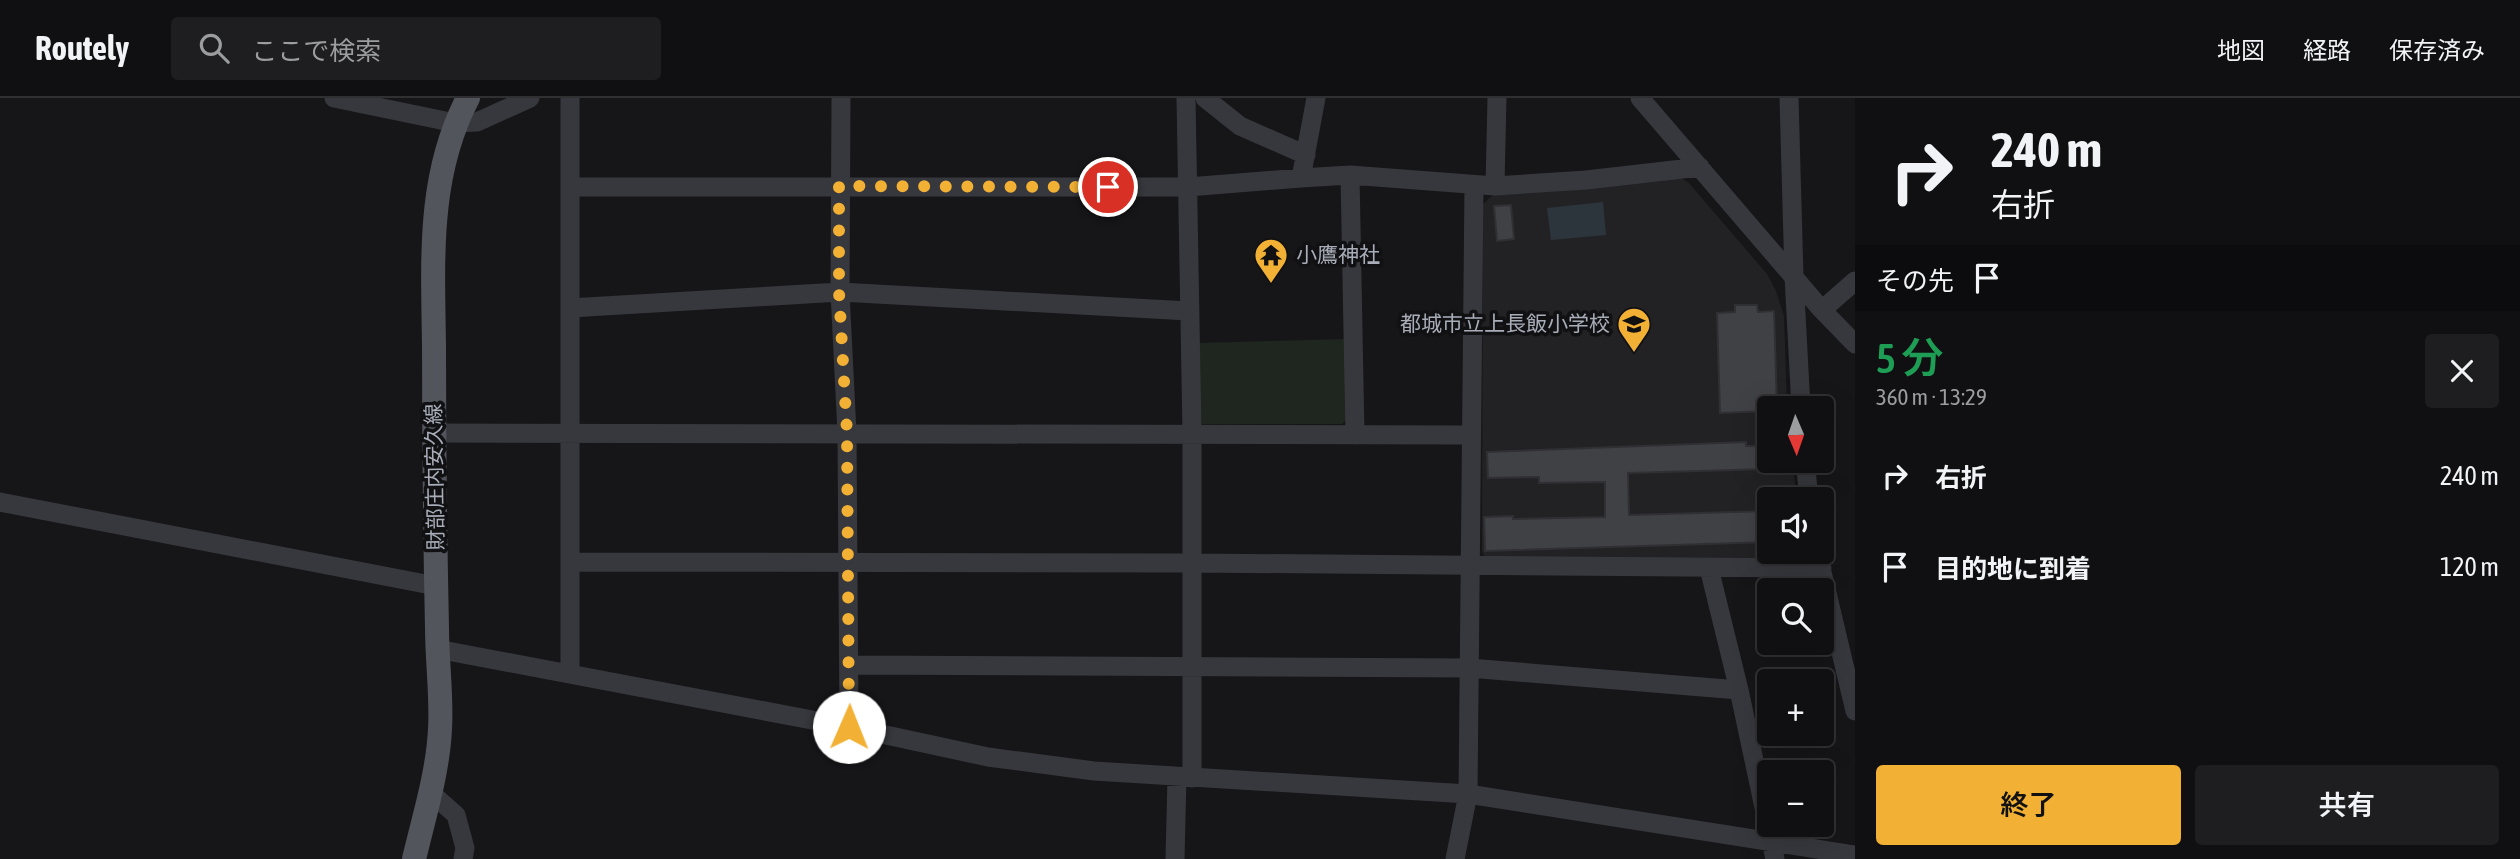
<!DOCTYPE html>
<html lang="ja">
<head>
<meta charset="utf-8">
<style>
	:root { --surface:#101012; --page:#1e1e20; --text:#f1f3f6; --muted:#9c9d9f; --line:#303032; --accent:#f2b134 }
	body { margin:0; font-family:"Asap Condensed","Noto Sans JP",sans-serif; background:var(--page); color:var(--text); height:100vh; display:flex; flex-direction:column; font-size:26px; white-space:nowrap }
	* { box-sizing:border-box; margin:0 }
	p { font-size:23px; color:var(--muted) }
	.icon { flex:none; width:38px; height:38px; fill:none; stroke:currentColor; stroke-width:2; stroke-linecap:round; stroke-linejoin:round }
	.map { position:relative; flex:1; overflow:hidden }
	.details { display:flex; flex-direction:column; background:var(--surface); width:665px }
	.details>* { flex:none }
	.banner { background:#101012; color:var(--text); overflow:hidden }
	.needle { width:46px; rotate:178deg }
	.buttons { position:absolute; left:1757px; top:298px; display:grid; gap:14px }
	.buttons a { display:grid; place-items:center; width:77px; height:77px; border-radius:7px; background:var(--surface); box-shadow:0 7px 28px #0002,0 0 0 2px var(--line); font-size:35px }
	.pin { position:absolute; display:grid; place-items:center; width:60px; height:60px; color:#fff; margin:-30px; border:4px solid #fff; border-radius:50%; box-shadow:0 2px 7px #0007 }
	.me { position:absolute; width:77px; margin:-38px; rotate:1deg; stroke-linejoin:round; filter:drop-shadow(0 0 5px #0008) }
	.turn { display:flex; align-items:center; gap:24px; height:147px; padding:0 21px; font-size:32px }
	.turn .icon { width:91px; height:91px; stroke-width:2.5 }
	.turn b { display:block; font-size:49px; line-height:60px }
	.then { display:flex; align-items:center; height:66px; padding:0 21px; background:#0003; gap:14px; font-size:26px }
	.round { display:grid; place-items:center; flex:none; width:74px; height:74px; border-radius:7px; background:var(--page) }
	.overview { display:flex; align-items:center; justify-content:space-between; height:119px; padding:0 21px }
	h1 { font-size:42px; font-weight:600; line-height:52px; color:#1e9e55 }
	.cta { display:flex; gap:14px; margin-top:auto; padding:14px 21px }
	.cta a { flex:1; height:80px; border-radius:7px; background:var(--accent); color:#111; font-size:28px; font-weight:600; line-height:80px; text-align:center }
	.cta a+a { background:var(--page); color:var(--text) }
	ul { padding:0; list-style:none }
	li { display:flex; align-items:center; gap:21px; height:91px; padding:0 21px }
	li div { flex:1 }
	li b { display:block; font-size:26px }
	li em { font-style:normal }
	header { display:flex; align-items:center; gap:42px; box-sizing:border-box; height:98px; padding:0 35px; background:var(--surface); border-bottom:2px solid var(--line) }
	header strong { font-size:33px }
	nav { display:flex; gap:38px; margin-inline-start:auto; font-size:24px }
	.search { width:490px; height:63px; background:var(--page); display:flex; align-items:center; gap:18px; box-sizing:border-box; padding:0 24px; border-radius:7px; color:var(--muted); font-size:26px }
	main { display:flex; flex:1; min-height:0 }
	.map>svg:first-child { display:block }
	.built { fill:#222225 }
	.green { fill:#1e261f }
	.water { fill:#2c353c }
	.building { fill:#404145; stroke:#303034; stroke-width:2 }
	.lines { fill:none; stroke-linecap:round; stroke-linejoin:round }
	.minor { stroke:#37383d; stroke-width:19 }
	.major { stroke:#53555c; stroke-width:24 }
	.route { stroke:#f2b134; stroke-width:12; stroke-dasharray:0 21.6 }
	.labels { text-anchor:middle; stroke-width:7; stroke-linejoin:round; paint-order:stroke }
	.poi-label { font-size:21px; fill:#a8adb8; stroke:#111113; text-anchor:start }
	.street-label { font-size:21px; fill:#a8adb8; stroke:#111113 }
</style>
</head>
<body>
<header>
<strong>Routely</strong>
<div class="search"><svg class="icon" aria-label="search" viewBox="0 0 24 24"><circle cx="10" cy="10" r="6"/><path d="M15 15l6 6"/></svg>ここで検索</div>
<nav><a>地図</a><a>経路</a><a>保存済み</a></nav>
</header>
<main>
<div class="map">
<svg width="1855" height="761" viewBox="0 0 1855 761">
	<rect width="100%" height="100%" fill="#161618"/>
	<path class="built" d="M1679 79 1688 84 1767 176 1776 193 1784 218 1787 310H1769V362H1792L1797 401H1769V453H1806L1807 459 1803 465 1485 460 1482 453 1483 106 1494 96Z"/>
	<path class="green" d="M1348 241 1349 319 1342 326H1202L1197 321 1196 245Z"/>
	<path class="water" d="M1603 104 1606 137 1551 142 1547 110Z"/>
	<path class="building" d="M1511 107 1514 141 1497 143 1494 108Z
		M1735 207H1757L1758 214 1774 213 1777 310H1769V313L1720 315 1717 215 1735 214Z
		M1746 344V348H1769V371L1628 375 1629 417 1769 413V444L1485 453 1484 419 1513 418V421L1605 419V384L1539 385V379L1488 380 1487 354Z"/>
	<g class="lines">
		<path class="minor" d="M334 0 455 25 477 24 530 0
			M570 0V575
			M841 0 840 194 847 335 849 629
			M1186 0 1192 336V680
			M1205 0 1240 28 1306 57
			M1316 0 1301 80 1350 77 1495 88 1586 82 1700 69
			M1640 0 1822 212 1855 246
			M1789 0 1794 178 1801 310
			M1350 77 1355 337
			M1495 88 1497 0
			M570 89H1188L1301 80
			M570 210 840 194 1189 213
			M1822 212 1855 183
			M434 335 1470 337
			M1805 362 1809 401
			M0 404 436 488
			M1817 453 1855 613
			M571 464 1192 465 1822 470
			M1709 470 1739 592 1775 761
			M437 551 849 629 988 659 1094 673 1468 696 1855 757
			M850 567 1469 570 1739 592
			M430 694 456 717 465 750 463 761
			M1175 761 1177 679
			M1455 761 1468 696 1474 87"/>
		<path class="major" d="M414 761C424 719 438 674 440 631 442 598 437 564 437 530 435 436 434 343 434 249 433 163 427 78 468 0"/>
	</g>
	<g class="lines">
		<path class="route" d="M849 629 847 335 839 194V88L1108 89"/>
	</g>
	<defs>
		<symbol id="temple-pin" viewBox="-11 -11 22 30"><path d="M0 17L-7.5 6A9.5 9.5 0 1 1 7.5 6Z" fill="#f2b134" stroke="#111113"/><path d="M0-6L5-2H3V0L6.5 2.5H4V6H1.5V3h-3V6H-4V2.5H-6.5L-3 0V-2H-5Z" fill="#111"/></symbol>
		<symbol id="school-pin" viewBox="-11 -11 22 30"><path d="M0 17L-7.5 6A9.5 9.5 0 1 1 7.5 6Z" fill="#f2b134" stroke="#111113"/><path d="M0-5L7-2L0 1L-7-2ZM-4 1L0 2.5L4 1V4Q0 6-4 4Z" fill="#111"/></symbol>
	</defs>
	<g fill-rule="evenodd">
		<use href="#temple-pin" x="1252" y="138" width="38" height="52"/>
		<use href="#school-pin" x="1615" y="207" width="38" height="52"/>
	</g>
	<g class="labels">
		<g class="poi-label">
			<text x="1296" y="164">小鷹神社</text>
			<text x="1610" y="233" text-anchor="end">都城市立上長飯小学校</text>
		</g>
		<g class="street-label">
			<text transform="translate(435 379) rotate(-91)" y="7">財部庄内安久線</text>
		</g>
	</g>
</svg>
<div class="buttons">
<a><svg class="needle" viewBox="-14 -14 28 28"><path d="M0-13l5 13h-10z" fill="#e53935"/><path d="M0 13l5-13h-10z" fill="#9c9d9f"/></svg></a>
<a><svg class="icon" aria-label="sound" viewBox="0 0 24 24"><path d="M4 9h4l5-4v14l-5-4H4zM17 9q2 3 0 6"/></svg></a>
<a><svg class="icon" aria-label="search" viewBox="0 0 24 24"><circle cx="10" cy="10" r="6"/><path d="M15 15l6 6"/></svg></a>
<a>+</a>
<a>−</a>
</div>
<div class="pin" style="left:1108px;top:89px;background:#d93025"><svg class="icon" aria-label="arrive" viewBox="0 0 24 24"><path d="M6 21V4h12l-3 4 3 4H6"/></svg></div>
<svg class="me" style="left:849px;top:629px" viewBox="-20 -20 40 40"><circle r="19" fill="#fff"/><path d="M0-13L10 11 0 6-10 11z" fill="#f2b134"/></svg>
</div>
<section class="details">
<div class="banner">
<div class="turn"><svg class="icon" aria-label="right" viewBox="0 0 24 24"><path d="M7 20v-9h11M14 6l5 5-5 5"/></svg><div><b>240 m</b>右折</div></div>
<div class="then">その先<svg class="icon" aria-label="arrive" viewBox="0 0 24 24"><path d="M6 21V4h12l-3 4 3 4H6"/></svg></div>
</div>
<div class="overview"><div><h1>5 分</h1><p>360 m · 13:29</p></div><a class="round"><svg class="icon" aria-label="close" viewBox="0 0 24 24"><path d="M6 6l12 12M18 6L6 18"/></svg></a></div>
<ul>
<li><svg class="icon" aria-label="right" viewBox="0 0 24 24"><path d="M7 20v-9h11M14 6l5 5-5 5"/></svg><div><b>右折</b></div><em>240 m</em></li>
<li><svg class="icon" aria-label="arrive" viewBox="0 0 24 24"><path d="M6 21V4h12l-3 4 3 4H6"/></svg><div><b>目的地に到着</b></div><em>120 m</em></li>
</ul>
<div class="cta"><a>終了</a><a>共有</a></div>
</section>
</main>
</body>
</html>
